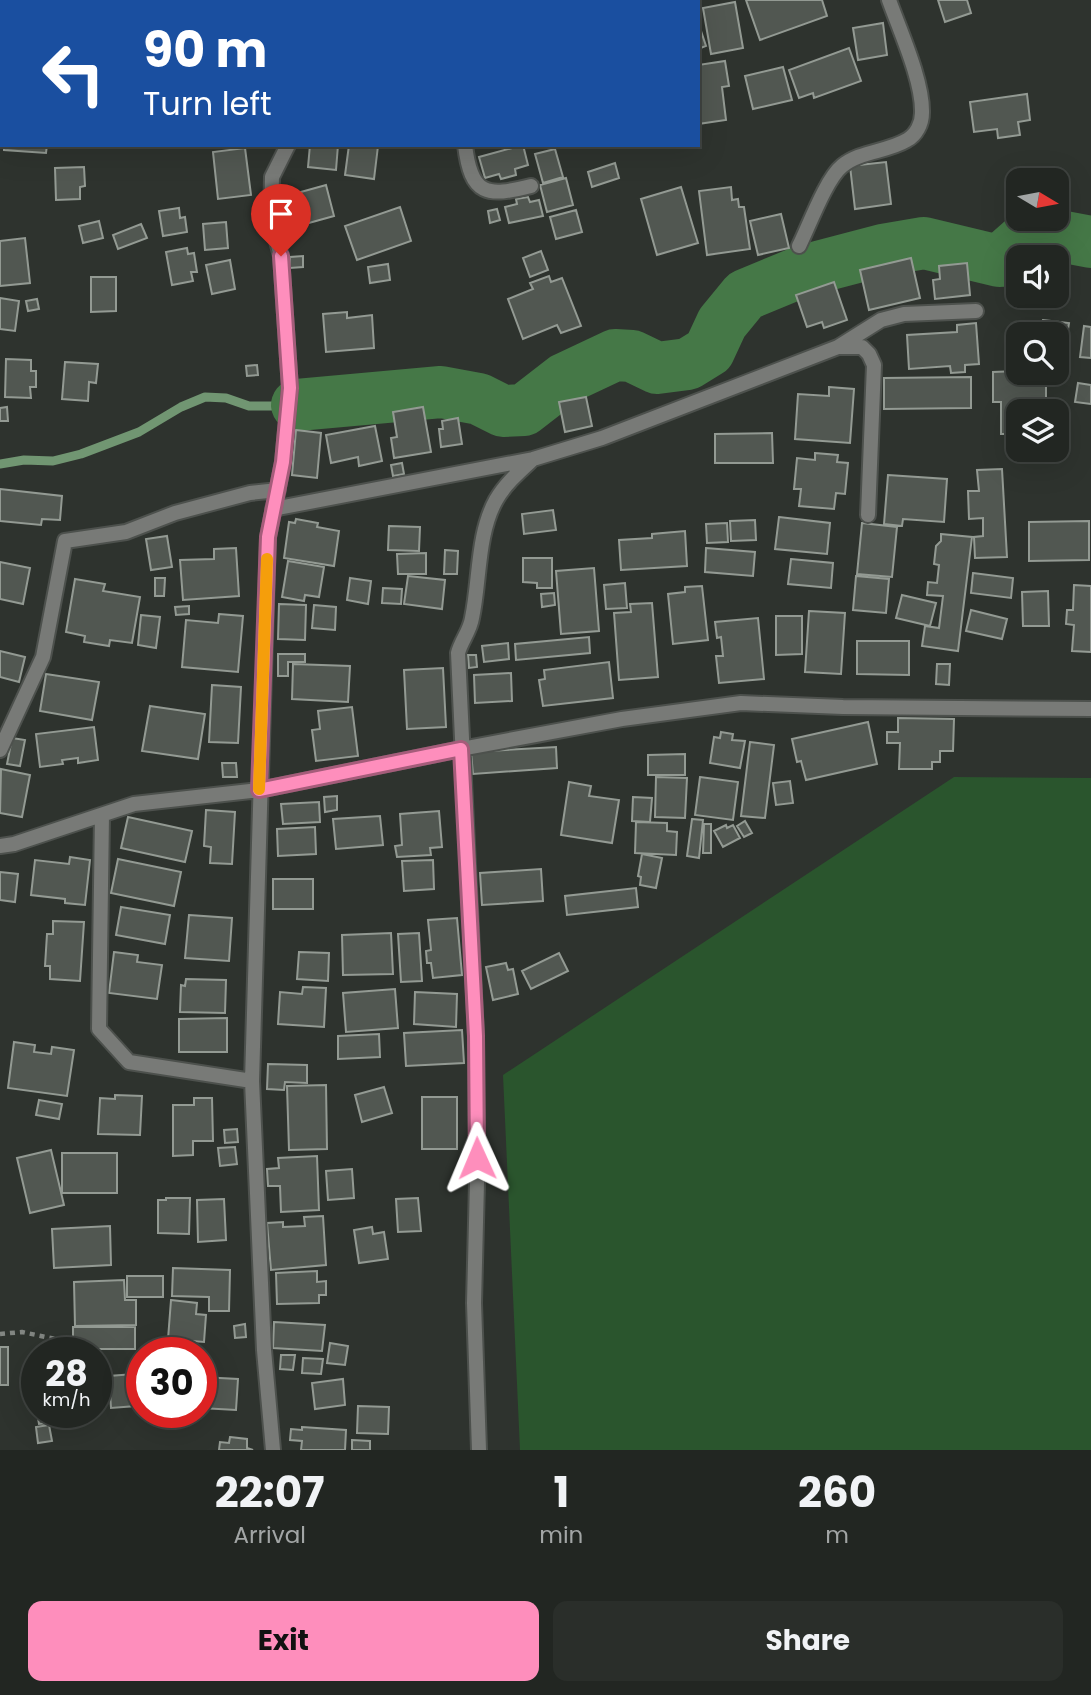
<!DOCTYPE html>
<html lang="en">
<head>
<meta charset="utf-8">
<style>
	:root { --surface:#222622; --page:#2a2e2a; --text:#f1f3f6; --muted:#a2a5a5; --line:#3f4340; --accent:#fe8ebc }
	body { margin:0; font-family:Poppins,sans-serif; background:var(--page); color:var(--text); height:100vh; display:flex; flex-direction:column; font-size:26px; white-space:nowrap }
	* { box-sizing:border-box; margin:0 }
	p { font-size:23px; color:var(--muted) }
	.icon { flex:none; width:38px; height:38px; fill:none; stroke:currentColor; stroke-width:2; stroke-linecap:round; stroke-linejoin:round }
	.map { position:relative; height:1450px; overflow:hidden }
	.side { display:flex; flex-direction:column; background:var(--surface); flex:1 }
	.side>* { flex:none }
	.top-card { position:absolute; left:0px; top:0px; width:700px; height:147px; box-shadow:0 7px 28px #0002,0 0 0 2px var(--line); background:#1a4fa0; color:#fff; overflow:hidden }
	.needle { width:46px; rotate:100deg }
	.fabs { position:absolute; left:1006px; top:168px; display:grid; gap:14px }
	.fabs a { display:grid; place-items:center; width:63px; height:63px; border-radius:14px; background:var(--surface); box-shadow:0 7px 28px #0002,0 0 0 2px var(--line); font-size:35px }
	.speed { position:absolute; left:21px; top:1337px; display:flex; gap:14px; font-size:35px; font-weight:700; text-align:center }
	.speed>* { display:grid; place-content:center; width:91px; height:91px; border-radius:50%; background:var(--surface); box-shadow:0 7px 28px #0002,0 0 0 2px var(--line); line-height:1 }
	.speed small { font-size:18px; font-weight:400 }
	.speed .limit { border:10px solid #d22; background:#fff; color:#111 }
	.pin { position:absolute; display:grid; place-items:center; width:60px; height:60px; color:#fff; margin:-72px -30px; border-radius:50% 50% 50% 0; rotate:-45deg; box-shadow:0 0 7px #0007 }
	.pin .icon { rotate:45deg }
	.me { position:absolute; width:77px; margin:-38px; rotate:359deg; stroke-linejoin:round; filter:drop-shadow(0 0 5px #0008) }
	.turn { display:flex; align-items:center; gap:24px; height:147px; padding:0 28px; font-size:32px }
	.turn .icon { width:91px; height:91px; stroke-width:2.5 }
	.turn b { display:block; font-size:49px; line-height:60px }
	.eta { display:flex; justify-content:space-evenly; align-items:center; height:119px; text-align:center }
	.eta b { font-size:42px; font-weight:700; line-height:49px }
	.action { display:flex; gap:14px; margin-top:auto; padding:14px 28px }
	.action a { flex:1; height:80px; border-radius:14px; background:var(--accent); color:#111; font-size:28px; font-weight:700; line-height:80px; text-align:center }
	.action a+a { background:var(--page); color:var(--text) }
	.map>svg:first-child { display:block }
	.green { fill:#2a552d }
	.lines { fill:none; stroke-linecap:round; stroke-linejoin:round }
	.stream { stroke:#719672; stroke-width:9 }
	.river { stroke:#457847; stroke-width:52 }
	.building { fill:#515751; stroke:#939a93; stroke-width:2 }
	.minor-casing { stroke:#4d514d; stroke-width:18 }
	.path { stroke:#828682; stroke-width:4.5; stroke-dasharray:5 5; stroke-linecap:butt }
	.minor { stroke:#787a77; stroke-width:14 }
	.route-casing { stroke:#a55c7a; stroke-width:18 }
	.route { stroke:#fe8ebc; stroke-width:12 }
	.slow { stroke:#f59e0b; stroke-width:12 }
</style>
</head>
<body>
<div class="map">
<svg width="1091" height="1450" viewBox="0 0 1091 1450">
	<rect width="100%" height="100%" fill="#2e332e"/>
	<path class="green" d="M954 777 1091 778V1450H520L503 1075Z"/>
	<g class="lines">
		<path class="stream" d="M0 464 24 460 53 461 81 454 139 432 181 407 205 397 226 398 249 406H279"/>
		<path class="river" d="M297 405 441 392 479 399 503 411 524 410 564 379 615 355 632 356 657 368 688 364 709 351 722 323 745 295 803 271 883 250 924 243 999 261 1033 231 1091 242"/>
	</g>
	<path class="building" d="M746 0H822L827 16 760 40Z
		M938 0H967L971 13 945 22Z
		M735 2 743 48 711 54 703 8Z
		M698 22 706 46 698 49Z
		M883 23 887 55 858 60 853 28Z
		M849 48 861 81 814 98 813 93 799 98 789 70Z
		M725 61 729 86 722 87 726 120 698 124V65Z
		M783 67 792 100 753 109 745 76Z
		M1027 94 1030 120 1018 122 1020 135 998 138 997 129 974 132 970 102Z
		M4 145H47L46 153 4 150Z
		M310 145H338L336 170 308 167Z
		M349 145 378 146 374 179 345 175Z
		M523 145 528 165 515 169 516 175 501 179 499 174 485 178 479 157Z
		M245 148 251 195 218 199 213 152Z
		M555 149 563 177 543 183 535 154Z
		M886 162 891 204 855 209 850 166Z
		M615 163 619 178 592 187 588 172Z
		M84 167 85 186 80 187V199L56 200 55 168Z
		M566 178 573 205 547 212 540 185Z
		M326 185 334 216 298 226 290 195Z
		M681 187 698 243 657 255 641 199Z
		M731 187 732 200 738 199 739 207H744L750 249 707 255 699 191Z
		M528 197 530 202 539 200 543 216 509 223 505 207 517 204 516 199Z
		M400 207 411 241 357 260 345 226Z
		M179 208 180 218 185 217 187 232 163 236 159 211Z
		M497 209 500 220 490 223 488 211Z
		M576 210 582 232 556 239 550 217Z
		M781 214 789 248 758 255 750 221Z
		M99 221 103 238 83 243 79 226Z
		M226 222 228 248 205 250 203 224Z
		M141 224 147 238 118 249 113 235Z
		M25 238 30 283 0 286V241Z
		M187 248 188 254 194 253 197 272H191L193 281 172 285 166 252Z
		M541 251 548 270 530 277 523 258Z
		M303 256V267L290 268V257Z
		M911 258 920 298 869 310 860 270Z
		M230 260 235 289 212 294 206 265Z
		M967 263 970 295 935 299 933 280 940 279 939 266Z
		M388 264 390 280 370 283 368 267Z
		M549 276 551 282 562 278 581 326 561 333 557 325 523 339 508 299 533 289 530 283Z
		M91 277H116V311L91 312Z
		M834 282 847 320 824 328 822 322 807 327 796 295Z
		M0 298 19 301 15 331 0 329Z
		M37 299 39 309 28 311 26 301Z
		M347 312V318L372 315 374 348 326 352 323 314Z
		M1043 320 1069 323 1062 367H1057V334H1041Z
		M976 323 979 364 965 365V372L951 373 950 366 909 369 907 335 957 332V325Z
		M1084 326 1091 327V358L1080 357Z
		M6 359 31 360V371H36V387H30L31 398 5 397Z
		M65 362 98 364 96 383 89 382 88 401 62 399Z
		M257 365 258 375 247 376 246 366Z
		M1018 371 1046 373V411H1018V434H1001V402H993V372Z
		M971 377V408L884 409V378Z
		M1078 383 1091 385V404L1075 402Z
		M829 387 854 389 850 443 795 439 798 394 829 396Z
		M586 397 592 426 565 432 559 402Z
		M7 407 8 421H0V408Z
		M423 407 431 452 394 458 391 438 397 437 393 412Z
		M458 418 462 444 441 447 439 429H443L442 421Z
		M375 426 382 461 359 466 358 457 331 463 326 435Z
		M296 430 321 433 317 478 292 475Z
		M772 433 773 463H715V434Z
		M815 453 838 455 837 462 848 463 845 494 836 493 834 509 799 506 801 489H794L797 458 815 460Z
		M402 463 404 474 393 476 391 465Z
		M1002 469 1007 557 975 558 974 537 983 536V518L969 519 968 491H979L977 470Z
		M888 475 947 479 944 522 903 519 902 526 884 524Z
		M0 489 62 496 60 520 42 519 41 525 0 521Z
		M553 510 556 530 524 534 522 514Z
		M779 517 830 523 827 554 775 549Z
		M296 519 318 523 317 527 339 531 334 566 284 558 289 522 295 523Z
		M755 520 756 540 731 541 730 521Z
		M1089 521V560L1029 561V522Z
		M727 523 728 542 707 543 706 524Z
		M862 523 897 527 892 577 857 574Z
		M389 526 420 527 419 551 388 550Z
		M685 531 687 566 621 570 619 540 652 538V534Z
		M941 534 972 537 958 651 922 646 925 626 939 628 943 596 927 595 928 582 937 583 939 565 934 564 936 546 941 541Z
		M167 536 172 567 151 570 146 539Z
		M236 548 239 596 183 600 180 560 214 559V549Z
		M706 548 755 552 753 576 705 572Z
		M445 550 458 551 457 574H444Z
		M426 553V574H398L397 554Z
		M523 558H552V588H537V583L523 582Z
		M791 559 833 563 831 588 788 584Z
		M288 561 324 567 319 597 305 595 304 601 282 597Z
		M0 562 30 568 23 604 0 599Z
		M594 568 599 631 561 634 556 571Z
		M973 573 1013 578 1011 598 971 593Z
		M408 576 445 580 442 609 404 604Z
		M856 576 889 579 886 613 853 610Z
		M155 578H165L164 596H155Z
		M350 578 371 581 368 604 347 600Z
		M75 579 105 584 103 591 140 597 132 643 110 640 109 646 84 642 85 636 66 632Z
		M625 583 627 608 606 609 604 585Z
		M1074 585 1091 586V652L1072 651 1074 625 1066 624 1067 610H1073Z
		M702 586 708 640 673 644 668 594 685 592V587Z
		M383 588 402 589 401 604 382 603Z
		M1048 591 1049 626H1023L1022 592Z
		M554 593 555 605 542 607 541 594Z
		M902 595 936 603 930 626 896 618Z
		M652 603 658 677 619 680 614 613 631 612 630 604Z
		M279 604 306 605 305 640 278 639Z
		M314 605 336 607 335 630 312 628Z
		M189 606V614L176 615 175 607Z
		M971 610 1007 619 1002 639 966 631Z
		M809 611 845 613 841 674 805 672Z
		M219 614 243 616 238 672 182 667 186 620 218 623Z
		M141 615 160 617 156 648 138 645Z
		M776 616H802V654L776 655Z
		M758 618 764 679 719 683 716 656H723L721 637 717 638 715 622Z
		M589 637 590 653 516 660 515 644Z
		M857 641H909V675L857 674Z
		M508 643 509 659 484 662 482 646Z
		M0 651 25 657 19 682 0 677Z
		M278 654H305V662H288V676H278Z
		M468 655H476L477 667 469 668Z
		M609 662 613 698 543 706 539 680 545 679 544 670Z
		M293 664 350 666 348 702 292 699Z
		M937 664H950L949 685 936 684Z
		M443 668 446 727 407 729 404 670Z
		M511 673 512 701 475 703 474 675Z
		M46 674 99 682 92 720 40 711Z
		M212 685 241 687 238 743 209 742Z
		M150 706 205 714 198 759 142 751Z
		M352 707 358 756 316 761 312 730 320 729 318 711Z
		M898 718 954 719 953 751H940V762H932V769H899L900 743H887V732H898Z
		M868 722 877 764 806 780 801 761 797 762 792 739Z
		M94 727 98 760 78 763V758L62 760 63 764 40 767 36 734Z
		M721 732 733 734 732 740 745 741 740 768 710 763 714 737 720 738Z
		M12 738 25 740 20 766 7 764Z
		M750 742 774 745 765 818 741 816Z
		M556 747 557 768 473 774 471 752Z
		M685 754V775H648V755Z
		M222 763H236L237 777H223Z
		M1 769 30 775 22 817 0 813Z
		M656 777 687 778 685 818 655 817Z
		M700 777 738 782 733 820 695 815Z
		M790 781 793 803 776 805 773 783Z
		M569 782 591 786 589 796 619 800 612 843 561 835Z
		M337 796V810L325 812 324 797Z
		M633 797 652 798 650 822 632 821Z
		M319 802 320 822 283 824 281 804Z
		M206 810 235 812 232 864 210 863 211 847 204 846Z
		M439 811 442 847 430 848 431 855 397 857 395 846 402 845 400 814Z
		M380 816 383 845 336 849 333 819Z
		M128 817 192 831 185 862 121 848Z
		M692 819 703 820 699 858 687 856Z
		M745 821 752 833 744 837 737 826Z
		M636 822 667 823V831L677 832 676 855 635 853Z
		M704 824H711V853H703Z
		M726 825 727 828 733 825 740 838 723 847 714 831Z
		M315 827 316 854 278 856 277 829Z
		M642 854 662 858 656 888 640 885 641 877 638 876Z
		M70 857 90 860 85 905 65 903V899L31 895 35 860 69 864Z
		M118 859 181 872 174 906 111 893Z
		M433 860 434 889 404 891 402 861Z
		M541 869 543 901 482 905 480 873Z
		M0 872 18 874 15 902 0 900Z
		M273 879H313V909H273Z
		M636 888 638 907 567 915 565 896Z
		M121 907 170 915 165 944 116 935Z
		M189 915 232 918 229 961 185 958Z
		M457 918 462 975 433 978 431 963H427L426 951 431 950 428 920Z
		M53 921 84 922 80 981 50 979V966H45L47 934H53Z
		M391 933 393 974 343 975 342 935Z
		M419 933 422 981 401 982 398 934Z
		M114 952 138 955 137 962 162 965 157 999 109 993Z
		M299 952 329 953 328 981 297 979Z
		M559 953 568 971 531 989 522 971Z
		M506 963 508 970 513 969 518 994 493 1000 486 967Z
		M186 979 226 980 225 1013 180 1012 181 985 185 986Z
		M303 987 326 988 324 1027 278 1024 280 992 302 994Z
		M395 989 398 1028 346 1032 343 993Z
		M415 992 457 994 456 1027 414 1024Z
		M227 1018V1052H179V1019Z
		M462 1030 464 1063 406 1066 404 1033Z
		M379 1034 380 1057 338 1059V1036Z
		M14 1042 35 1045 34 1052 51 1054 52 1047 74 1050 67 1096 8 1088Z
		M268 1064 307 1065V1083L285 1082 284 1090 267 1089Z
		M326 1085 327 1149 289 1150 287 1086Z
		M384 1087 392 1113 362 1122 355 1095Z
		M115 1095 142 1096 140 1135 98 1134 100 1098 115 1099Z
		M422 1097H457V1149H422Z
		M194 1098H212L213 1141H193V1155L173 1156V1105H194Z
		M39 1100 62 1104 59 1119 36 1115Z
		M237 1129 238 1142 225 1143 224 1130Z
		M235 1147 237 1164 220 1166 218 1148Z
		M51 1150 64 1205 30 1213 17 1158Z
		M62 1153H117V1193H62Z
		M317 1156 319 1210 281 1212 280 1186H268L267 1169 279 1168 278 1158Z
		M352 1169 354 1198 328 1200 326 1171Z
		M166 1198H190L189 1234 158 1233V1200H166Z
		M418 1198 421 1231 398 1232 396 1199Z
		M224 1199 226 1240 198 1242 197 1200Z
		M323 1216 326 1265 271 1270 267 1223 283 1222V1227L305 1226 304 1217Z
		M110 1226 111 1265 54 1268 52 1229Z
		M372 1227 373 1234 384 1232 388 1259 359 1263 354 1230Z
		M173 1268 230 1270 229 1311H209V1297L172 1296Z
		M317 1271V1282L326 1281V1295H319V1303L277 1304 276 1273Z
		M127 1276H163V1297H127Z
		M124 1280 125 1300H136V1325L75 1326 74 1282Z
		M171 1300 197 1303 196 1314 206 1315 204 1342 168 1339Z
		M274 1322 325 1325 322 1351 273 1348Z
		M245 1324 246 1337 235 1338 234 1326Z
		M73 1327H135V1349H73Z
		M330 1343 348 1346 345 1365 327 1363Z
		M0 1347H8V1385H0Z
		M281 1355H295L293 1370 280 1369Z
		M303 1358 323 1359 321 1374 302 1373Z
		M134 1374 136 1406 111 1408 109 1376Z
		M201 1377 238 1379 236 1410 201 1408Z
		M343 1379 345 1405 315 1409 312 1383Z
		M358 1406 389 1407 388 1434 357 1433Z
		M37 1412H47L48 1423 39 1424Z
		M49 1425 52 1441 38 1443 36 1427Z
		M302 1427 346 1430 345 1450H301L302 1441 290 1440 291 1429 302 1430Z
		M230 1437 247 1439V1448L253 1450H219L220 1442 229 1443Z
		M352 1440 370 1441V1450H352Z"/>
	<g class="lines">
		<defs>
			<path id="minor" d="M332 2V0
				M615 2 623 0
				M465 145C471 196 487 197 531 186
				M799 246C809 226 826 179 842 166 860 151 887 152 907 140 916 135 922 124 922 113 923 81 900 31 889 0
				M840 347H862L869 354 874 365 868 515
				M273 509 533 459 602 438 838 347 881 320 904 314 976 311
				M0 750 43 657 65 541 126 532 175 513 250 493 278 490
				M102 815 99 1029 129 1062 252 1081
				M0 846 14 844 134 804 259 790 461 749 622 719 741 703 843 707 1091 709
				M273 1450 264 1350 252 1081 268 537 283 462 290 388 281 256 271 219 272 177 288 145
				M479 1450 474 1303 477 1182 476 1036 458 653C461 641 470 631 472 618 480 580 477 534 496 500 505 484 520 471 533 459"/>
		</defs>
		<use href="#minor" class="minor-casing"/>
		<path class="path" d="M0 1334 22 1332 60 1340"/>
		<use href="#minor" class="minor"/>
	</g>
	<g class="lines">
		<defs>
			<path id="route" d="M281 256 290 388 283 462 268 537 259 790 461 749 476 1036 477 1158"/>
		</defs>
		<use href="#route" class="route-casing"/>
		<use href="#route" class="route"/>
		<path class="slow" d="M259 789 267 559"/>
	</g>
</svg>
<div class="fabs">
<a><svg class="needle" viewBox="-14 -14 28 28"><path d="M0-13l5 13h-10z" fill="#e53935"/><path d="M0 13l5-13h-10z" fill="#a2a5a5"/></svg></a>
<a><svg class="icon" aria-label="sound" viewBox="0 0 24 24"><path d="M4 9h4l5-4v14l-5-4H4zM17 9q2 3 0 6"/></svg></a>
<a><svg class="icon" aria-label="search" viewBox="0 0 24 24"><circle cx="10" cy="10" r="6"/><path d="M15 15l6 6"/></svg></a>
<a><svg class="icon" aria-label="layers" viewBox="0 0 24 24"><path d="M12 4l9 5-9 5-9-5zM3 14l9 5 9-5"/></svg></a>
</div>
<div class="speed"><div>28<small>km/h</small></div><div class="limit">30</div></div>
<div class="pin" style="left:281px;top:256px;background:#d93025"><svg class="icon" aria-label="arrive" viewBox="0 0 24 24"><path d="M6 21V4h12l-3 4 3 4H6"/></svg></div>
<svg class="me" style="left:477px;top:1158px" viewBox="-20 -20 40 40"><path d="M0-17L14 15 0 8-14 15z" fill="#fe8ebc" stroke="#fff" stroke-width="4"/></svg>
<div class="top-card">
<div class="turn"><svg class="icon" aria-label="left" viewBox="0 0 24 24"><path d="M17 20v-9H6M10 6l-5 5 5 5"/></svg><div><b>90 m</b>Turn left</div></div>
</div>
</div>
<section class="side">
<div class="eta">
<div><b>22:07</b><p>Arrival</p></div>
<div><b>1</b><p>min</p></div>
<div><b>260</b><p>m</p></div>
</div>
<div class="action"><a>Exit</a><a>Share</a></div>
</section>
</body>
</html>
